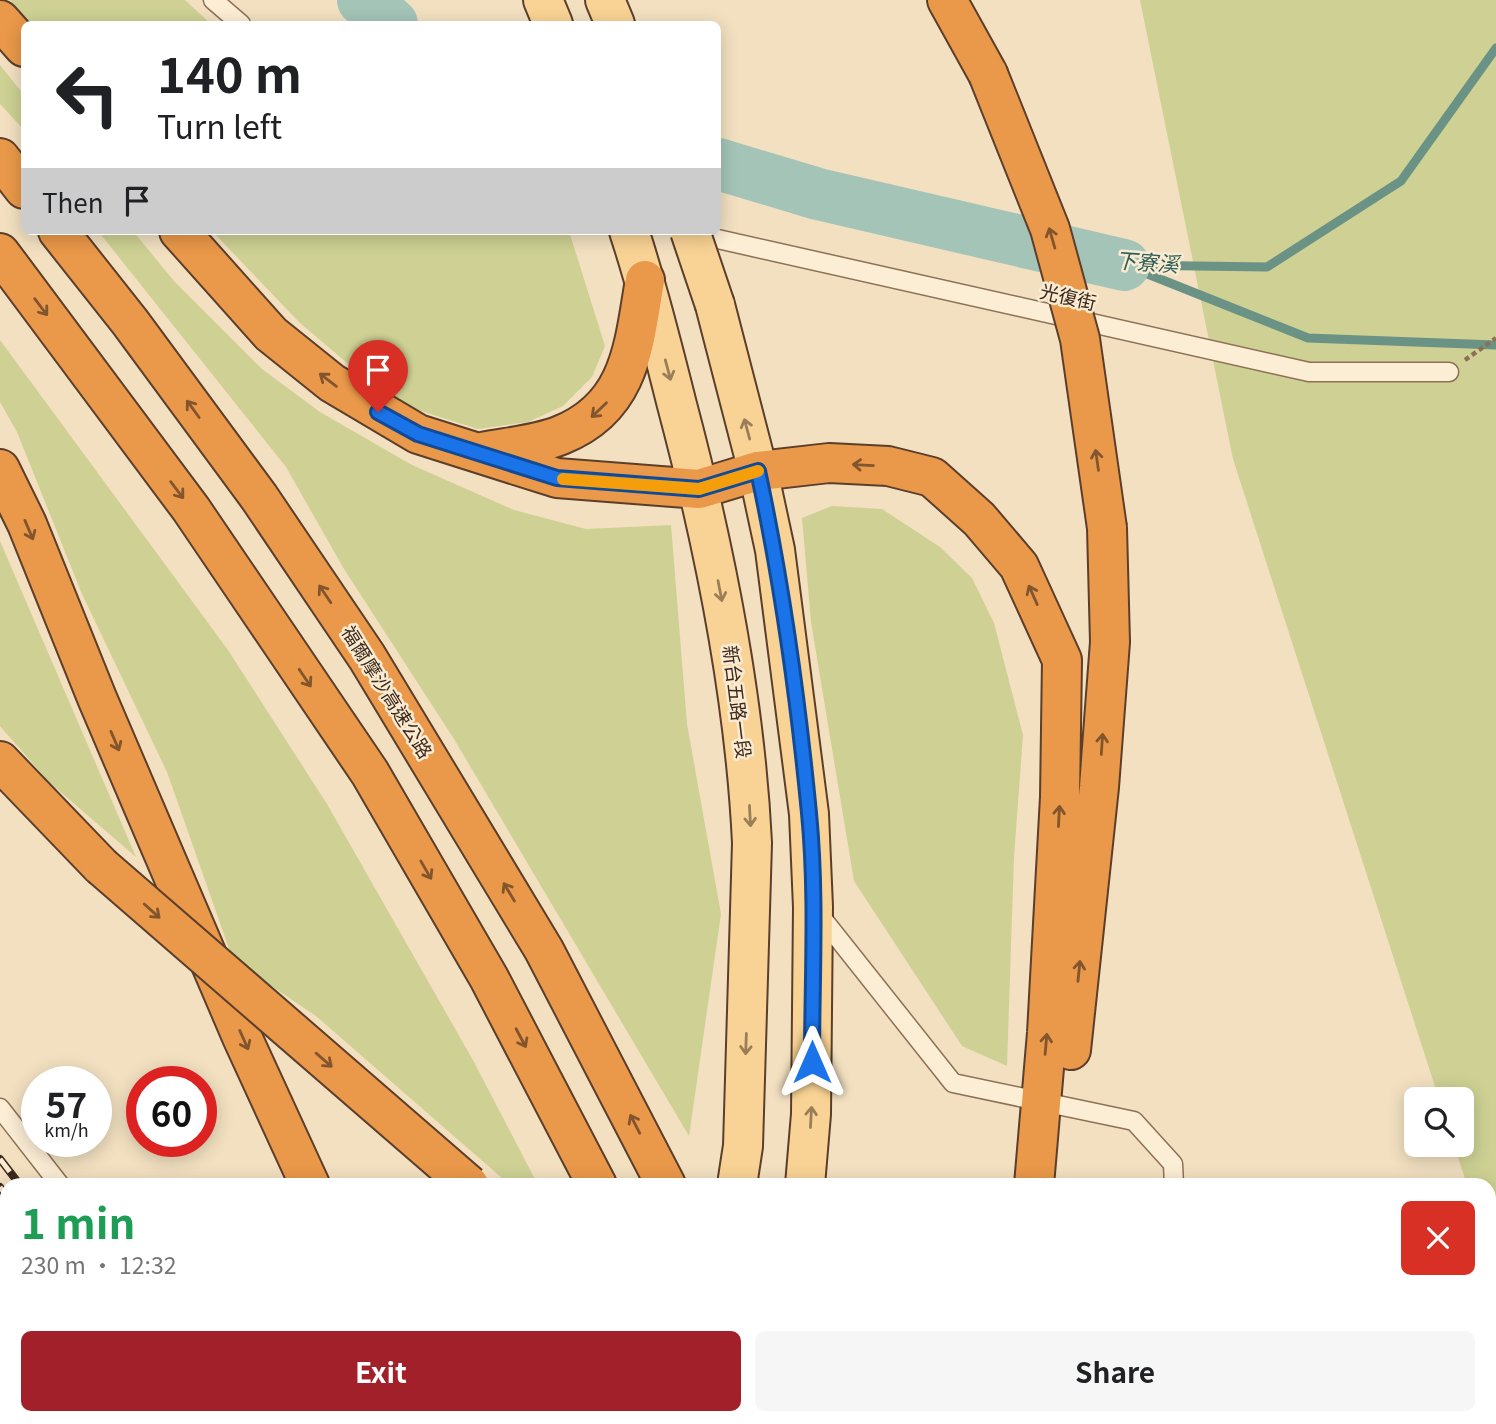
<!DOCTYPE html>
<html lang="en">
<head>
<meta charset="utf-8">
<style>
	:root { --surface:#fff; --page:#f6f6f6; --text:#202124; --muted:#757577; --accent:#a2202a }
	body { margin:0; font-family:Georgia,"Noto Sans TC",serif; background:var(--page); color:var(--text); height:100vh; display:flex; flex-direction:column; font-size:26px; white-space:nowrap }
	* { box-sizing:border-box; margin:0 }
	p { font-size:23px; color:var(--muted) }
	.icon { flex:none; width:38px; height:38px; fill:none; stroke:currentColor; stroke-width:2; stroke-linecap:round; stroke-linejoin:round }
	.map { position:relative; flex:1; overflow:hidden }
	.side { position:absolute; left:0px; top:1178px; width:1496px; height:247px; display:flex; flex-direction:column; background:var(--surface); border-radius:21px 21px 0 0; box-shadow:0 4px 18px #0003 }
	.side>* { flex:none }
	.top-card { position:absolute; left:21px; top:21px; width:700px; height:214px; border-radius:10px; box-shadow:0 4px 18px #0003; background:#fff; color:var(--text); overflow:hidden }
	.buttons { position:absolute; left:1404px; top:1087px; display:grid; gap:14px }
	.buttons a { display:grid; place-items:center; width:70px; height:70px; border-radius:10px; background:var(--surface); box-shadow:0 4px 18px #0003; font-size:35px }
	.speed { position:absolute; left:21px; top:1066px; display:flex; gap:14px; font-size:35px; font-weight:700; text-align:center }
	.speed>* { display:grid; place-content:center; width:91px; height:91px; border-radius:50%; background:var(--surface); box-shadow:0 4px 18px #0003; line-height:1 }
	.speed small { font-size:18px; font-weight:400 }
	.speed .limit { border:10px solid #d22; background:#fff; color:#111 }
	.pin { position:absolute; display:grid; place-items:center; width:60px; height:60px; color:#fff; margin:-72px -30px; border-radius:50% 50% 50% 0; rotate:-45deg; box-shadow:0 0 7px #0007 }
	.pin .icon { rotate:45deg }
	.me { position:absolute; width:77px; margin:-38px; rotate:0deg; stroke-linejoin:round; filter:drop-shadow(0 0 5px #0008) }
	.turn { display:flex; align-items:center; gap:24px; height:147px; padding:0 21px; font-size:32px }
	.turn .icon { width:91px; height:91px; stroke-width:2.5 }
	.turn b { display:block; font-size:49px; line-height:60px }
	.then { display:flex; align-items:center; height:66px; padding:0 21px; background:#0003; gap:14px; font-size:26px }
	.round { display:grid; place-items:center; flex:none; width:74px; height:74px; border-radius:10px; background:var(--page) }
	.head { display:flex; align-items:center; justify-content:space-between; height:119px; padding:0 21px }
	h1 { font-size:42px; font-weight:700; line-height:52px; color:#1e9e55 }
	.primary-button { display:flex; gap:14px; margin-top:auto; padding:14px 21px }
	.primary-button a { flex:1; height:80px; border-radius:10px; background:var(--accent); color:#fff; font-size:28px; font-weight:700; line-height:80px; text-align:center }
	.primary-button a+a { background:var(--page); color:var(--text) }
	.map>svg:first-child { display:block }
	.green { fill:#ced193 }
	.lines { fill:none; stroke-linecap:round; stroke-linejoin:round }
	.stream { stroke:#6a9386; stroke-width:9 }
	.river { stroke:#a4c4b8; stroke-width:52 }
	.lane-casing { stroke:#8d7056; stroke-width:21 }
	.primary-casing { stroke:#5b3e2b; stroke-width:42 }
	.highway-casing { stroke:#5b3e2b; stroke-width:42 }
	.path { stroke:#8d7056; stroke-width:4.5; stroke-dasharray:5 3.5; stroke-linecap:butt }
	.lane { stroke:#fcedd5; stroke-width:18 }
	.primary { stroke:#f9d395; stroke-width:38 }
	.highway { stroke:#ea9849; stroke-width:38 }
	.rail-casing { stroke:#3c291c; stroke-width:8 }
	.rail { stroke:#f9ead1; stroke-width:5; stroke-dasharray:16; stroke-linecap:butt }
	.primary-bridge-casing { stroke:#5b3e2b; stroke-width:42; stroke-linecap:butt }
	.highway-bridge-casing { stroke:#5b3e2b; stroke-width:42; stroke-linecap:butt }
	.primary-bridge { stroke:#f9d395; stroke-width:38 }
	.highway-bridge { stroke:#ea9849; stroke-width:38 }
	.oneway { stroke:#82552e }
	.oneway2 { stroke:#9a7e58 }
	.route-casing { stroke:#114b97; stroke-width:18 }
	.route { stroke:#1a73e8; stroke-width:12 }
	.slow { stroke:#f59e0b; stroke-width:12 }
	.labels { text-anchor:middle; stroke-width:5; stroke-linejoin:round; paint-order:stroke }
	.street-label { font-size:19px; fill:#3c291c; stroke:#f9ead1 }
	.water-label { font-size:21px; font-style:italic; fill:#2a5d56; stroke:#f9ead1 }
</style>
</head>
<body>
<div class="map">
<svg width="1496" height="1424" viewBox="0 0 1496 1424">
	<rect width="100%" height="100%" fill="#f2e0c0"/>
	<path class="green" d="M10 0H185L211 24H31Z
		M1140 0H1496V1275L1489 1254V1185H1467L1454 1145 1461 1144V1099H1439L1233 459Z
		M0 65 24 95V130L0 104Z
		M98 231H133L174 281 262 369 320 412 412 465 514 510 586 529 671 525 687 724 721 914 689 1136 454 739 344 569 286 467Z
		M212 231H569L605 346 592 377 563 406 528 422 478 429 405 406 346 362 300 323Z
		M0 340 228 650 327 804 474 1062 538 1185H510L316 1016 233 960 167 772 82 594 17 432 0 402Z
		M832 506 882 509 940 547 972 578 994 623 1023 735 1014 857 1007 1066 962 1046 854 881 811 622 802 518Z
		M0 541 136 857 49 782 0 726Z
		M1081 1418H1148L1149 1424H1082Z"/>
	<g class="lines">
		<path class="stream" d="M1124 265 1267 267 1401 181 1496 48
			M1130 267 1308 338 1496 345"/>
		<path class="river" d="M363 0 392 24
			M718 164 818 194 1124 265"/>
		<defs>
			<path id="lane" d="M213 0 241 24
				M691 233 1309 372H1449
				M818 913 953 1083 1134 1121 1173 1164 1174 1185
				M0 1108 60 1185
				M227 1418 231 1424
				M1194 1418V1424"/>
			<path id="primary" d="M543 0 553 24
				M605 0 615 24
				M629 231C648 288 662 346 677 405 715 548 745 696 752 843L743 1146 737 1185
				M715 305 758 471 775 550 809 814 813 907 811 1114 805 1185"/>
			<path id="highway" d="M947 0 988 74
				M0 20 24 47
				M0 158 24 189
				M58 231 130 322 259 497 367 657 544 950 666 1185
				M179 231 271 334 332 383 418 434 557 478 699 489 758 471 829 463 888 466 932 477 979 519 1019 566 1062 660 1060 797 1047 1033 1034 1185
				M0 253 191 509 370 773 489 978 597 1185
				M482 452C507 447 537 445 561 435 631 407 634 345 645 280
				M0 469 27 524 97 698 242 1037 310 1185
				M0 761 101 866
				M1071 1050 1099 787 1110 642 1107 528
				M483 1418 488 1424
				M653 1418 657 1424
				M703 1418 706 1424
				M775 1418 778 1424
				M1025 1424 1026 1418"/>
		</defs>
		<use href="#lane" class="lane-casing"/>
		<use href="#primary" class="primary-casing"/>
		<use href="#highway" class="highway-casing"/>
		<path class="path" d="M1465 360 1496 338"/>
		<use href="#lane" class="lane"/>
		<use href="#primary" class="primary"/>
		<use href="#highway" class="highway"/>
		<defs>
			<path id="rail" d="M0 1159 20 1185
				M0 1187 7 1197
				M0 1262 7 1272
				M107 1418 111 1424
				M173 1418 178 1424
				M195 1418 199 1424"/>
		</defs>
		<use href="#rail" class="rail-casing"/>
		<use href="#rail" class="rail"/>
		<defs>
			<path id="primary-bridge" d="M690 231 715 305"/>
			<path id="highway-bridge" d="M988 74 1050 229 1080 339 1107 528
				M101 866 469 1185"/>
		</defs>
		<use href="#primary-bridge" class="primary-bridge-casing"/>
		<use href="#highway-bridge" class="highway-bridge-casing"/>
		<use href="#primary-bridge" class="primary-bridge"/>
		<use href="#highway-bridge" class="highway-bridge"/>
	</g>
	<defs><path id="oneway-shaft" d="M-6 0H5M1.5-3L5.5 0L1.5 3" fill="none" stroke-width="1.6" stroke-linecap="round" stroke-linejoin="round" transform="scale(1.75)"/></defs>
	<g class="oneway">
		<use href="#oneway-shaft" transform="translate(1052 238) rotate(-106)"/>
		<use href="#oneway-shaft" transform="translate(41 307) rotate(53)"/>
		<use href="#oneway-shaft" transform="translate(328 380) rotate(-143)"/>
		<use href="#oneway-shaft" transform="translate(193 409) rotate(-126)"/>
		<use href="#oneway-shaft" transform="translate(599 410) rotate(136)"/>
		<use href="#oneway-shaft" transform="translate(1097 460) rotate(-98)"/>
		<use href="#oneway-shaft" transform="translate(863 465) rotate(-177)"/>
		<use href="#oneway-shaft" transform="translate(177 490) rotate(53)"/>
		<use href="#oneway-shaft" transform="translate(29 530) rotate(67)"/>
		<use href="#oneway-shaft" transform="translate(325 594) rotate(-124)"/>
		<use href="#oneway-shaft" transform="translate(1033 595) rotate(-114)"/>
		<use href="#oneway-shaft" transform="translate(305 678) rotate(56)"/>
		<use href="#oneway-shaft" transform="translate(115 741) rotate(67)"/>
		<use href="#oneway-shaft" transform="translate(1102 744) rotate(-86)"/>
		<use href="#oneway-shaft" transform="translate(1059 816) rotate(-87)"/>
		<use href="#oneway-shaft" transform="translate(426 870) rotate(60)"/>
		<use href="#oneway-shaft" transform="translate(509 892) rotate(-121)"/>
		<use href="#oneway-shaft" transform="translate(152 911) rotate(42)"/>
		<use href="#oneway-shaft" transform="translate(1079 971) rotate(-84)"/>
		<use href="#oneway-shaft" transform="translate(521 1038) rotate(62)"/>
		<use href="#oneway-shaft" transform="translate(244 1040) rotate(66)"/>
		<use href="#oneway-shaft" transform="translate(1046 1044) rotate(-85)"/>
		<use href="#oneway-shaft" transform="translate(324 1060) rotate(41)"/>
		<use href="#oneway-shaft" transform="translate(635 1124) rotate(-117)"/>
	</g>
	<g class="oneway2">
		<use href="#oneway-shaft" transform="translate(668 370) rotate(75)"/>
		<use href="#oneway-shaft" transform="translate(747 429) rotate(-105)"/>
		<use href="#oneway-shaft" transform="translate(720 591) rotate(79)"/>
		<use href="#oneway-shaft" transform="translate(750 816) rotate(87)"/>
		<use href="#oneway-shaft" transform="translate(746 1044) rotate(92)"/>
		<use href="#oneway-shaft" transform="translate(811 1117) rotate(-87)"/>
	</g>
	<g class="lines">
		<defs>
			<path id="route" d="M378 412 418 434 557 478 699 489 758 471C782 583 798 699 809 813 817 895 812 979 812 1062"/>
		</defs>
		<use href="#route" class="route-casing"/>
		<use href="#route" class="route"/>
		<path class="slow" d="M563 479 699 489 758 471"/>
	</g>
	<g class="labels">
		<g class="street-label">
			<text transform="translate(1068 297) rotate(13)" y="7">光復街</text>
			<text transform="translate(387 692) rotate(58)" y="7">福爾摩沙高速公路</text>
			<text transform="translate(737 702) rotate(83)" y="7">新台五路一段</text>
		</g>
		<g class="water-label">
			<text transform="translate(1147 263) rotate(4)" y="7">下寮溪</text>
		</g>
	</g>
</svg>
<div class="buttons">
<a><svg class="icon" aria-label="search" viewBox="0 0 24 24"><circle cx="10" cy="10" r="6"/><path d="M15 15l6 6"/></svg></a>
</div>
<div class="speed"><div>57<small>km/h</small></div><div class="limit">60</div></div>
<div class="pin" style="left:378px;top:412px;background:#d93025"><svg class="icon" aria-label="arrive" viewBox="0 0 24 24"><path d="M6 21V4h12l-3 4 3 4H6"/></svg></div>
<svg class="me" style="left:812px;top:1062px" viewBox="-20 -20 40 40"><path d="M0-17L14 15 0 8-14 15z" fill="#1a73e8" stroke="#fff" stroke-width="4"/></svg>
<div class="top-card">
<div class="turn"><svg class="icon" aria-label="left" viewBox="0 0 24 24"><path d="M17 20v-9H6M10 6l-5 5 5 5"/></svg><div><b>140 m</b>Turn left</div></div>
<div class="then">Then<svg class="icon" aria-label="arrive" viewBox="0 0 24 24"><path d="M6 21V4h12l-3 4 3 4H6"/></svg></div>
</div>
<section class="side">
<div class="head"><div><h1>1 min</h1><p>230 m · 12:32</p></div><a class="round" style="background:#d93025;color:#fff"><svg class="icon" aria-label="close" viewBox="0 0 24 24"><path d="M6 6l12 12M18 6L6 18"/></svg></a></div>
<div class="primary-button"><a>Exit</a><a>Share</a></div>
</section>
</div>
</body>
</html>
